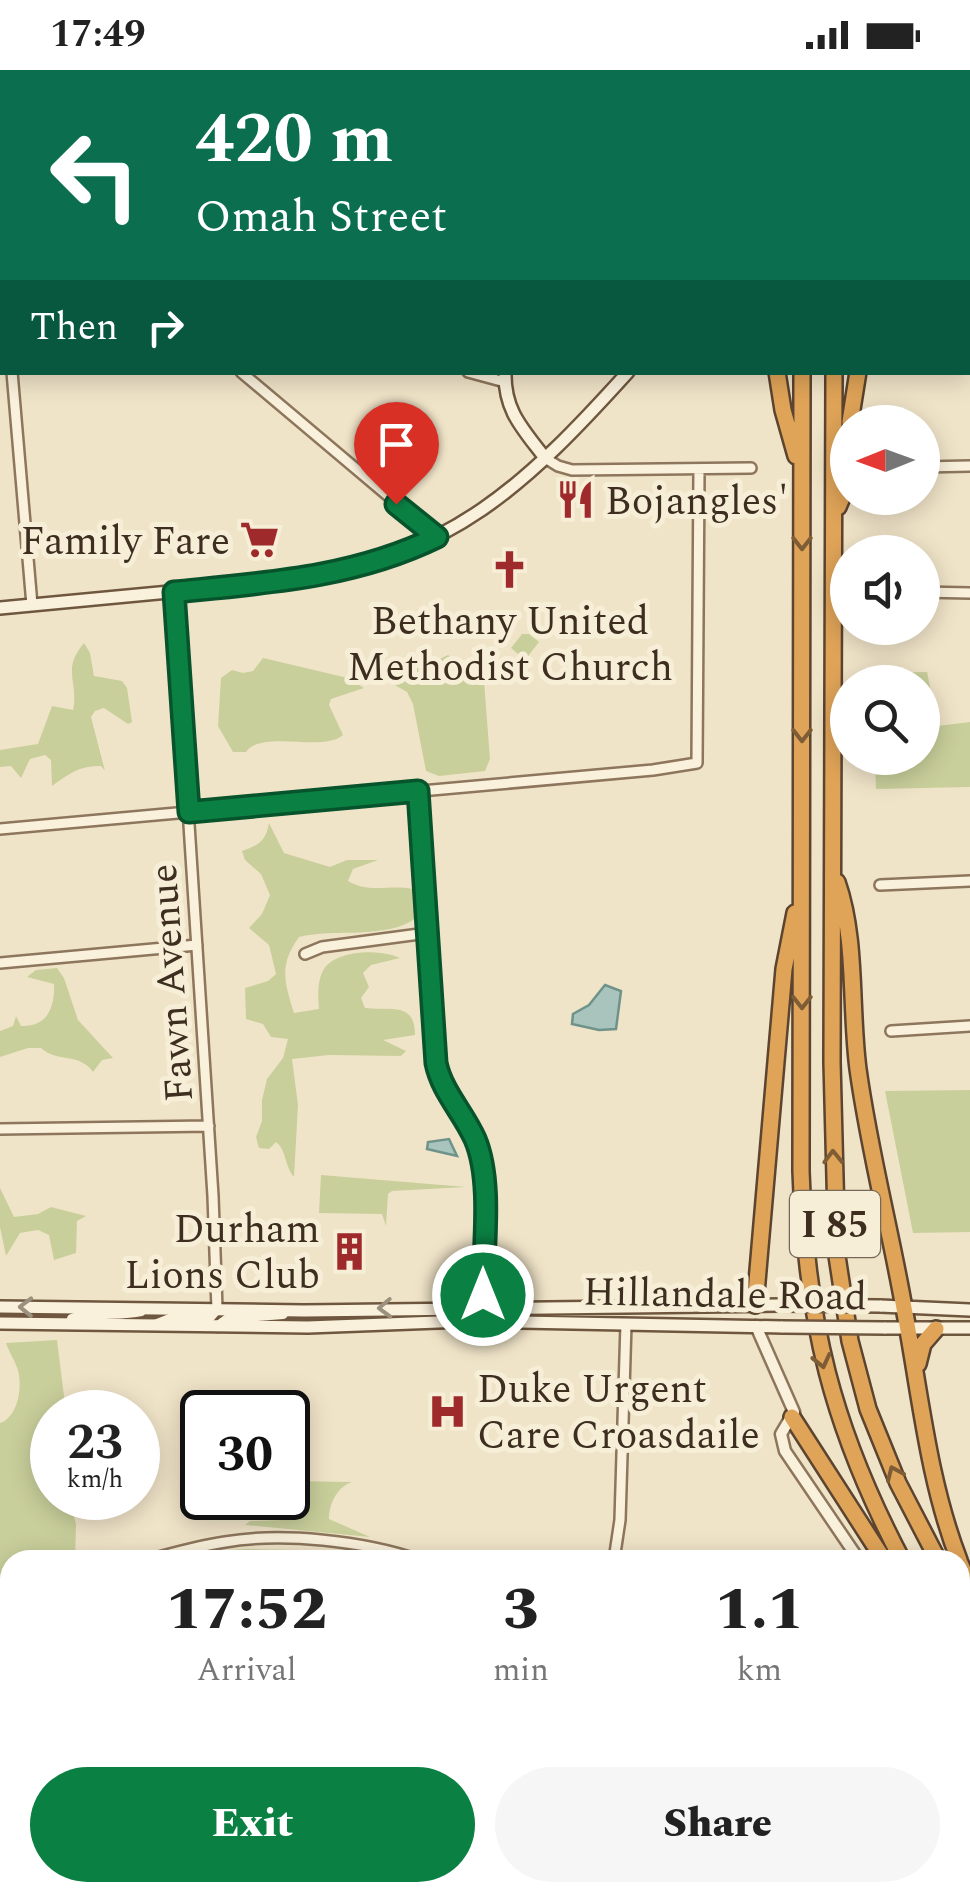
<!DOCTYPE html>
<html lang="en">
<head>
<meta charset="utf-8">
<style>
	:root { --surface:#fff; --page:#f6f6f6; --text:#222; --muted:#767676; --accent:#0b8043 }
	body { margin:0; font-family:Spectral,serif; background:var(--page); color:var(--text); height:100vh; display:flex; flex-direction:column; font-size:38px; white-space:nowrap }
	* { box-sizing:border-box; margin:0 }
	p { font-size:32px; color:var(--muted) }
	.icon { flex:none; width:55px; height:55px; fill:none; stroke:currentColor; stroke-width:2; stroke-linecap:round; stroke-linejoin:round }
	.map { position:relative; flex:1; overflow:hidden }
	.panel { position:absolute; left:0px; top:1480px; width:970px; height:352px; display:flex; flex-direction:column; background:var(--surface); border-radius:30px 30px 0 0; box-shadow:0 5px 25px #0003 }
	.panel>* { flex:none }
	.guide { position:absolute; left:0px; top:0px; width:970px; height:305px; box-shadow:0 5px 25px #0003; background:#0b6e4f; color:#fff; overflow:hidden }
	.needle { width:65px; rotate:269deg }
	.tools { position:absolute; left:830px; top:335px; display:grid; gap:20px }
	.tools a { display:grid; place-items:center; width:110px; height:110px; border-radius:50%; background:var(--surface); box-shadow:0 5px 25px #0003; font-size:50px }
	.speed { position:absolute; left:30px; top:1320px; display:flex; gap:20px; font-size:50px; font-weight:700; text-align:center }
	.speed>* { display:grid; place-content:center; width:130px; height:130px; border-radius:50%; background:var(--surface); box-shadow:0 5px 25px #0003; line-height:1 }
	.speed small { font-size:25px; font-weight:400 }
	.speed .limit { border:5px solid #111; border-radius:15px; background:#fff; color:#111 }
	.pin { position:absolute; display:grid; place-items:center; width:85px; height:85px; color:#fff; margin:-102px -42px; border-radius:50% 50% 50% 0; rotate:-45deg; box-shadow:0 0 10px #0007 }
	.pin .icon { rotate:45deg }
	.me { position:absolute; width:110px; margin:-55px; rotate:0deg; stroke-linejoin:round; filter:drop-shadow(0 0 8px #0008) }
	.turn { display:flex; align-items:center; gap:35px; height:210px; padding:0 30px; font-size:45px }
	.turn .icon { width:130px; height:130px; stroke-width:2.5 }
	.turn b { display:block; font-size:70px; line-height:85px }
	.then { display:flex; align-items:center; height:95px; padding:0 30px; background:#0003; gap:20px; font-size:38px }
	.eta { display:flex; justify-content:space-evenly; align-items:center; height:170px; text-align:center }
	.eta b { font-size:60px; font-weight:800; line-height:70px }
	.cta { display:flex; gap:20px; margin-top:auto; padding:20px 30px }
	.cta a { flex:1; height:115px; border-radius:60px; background:var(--accent); color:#fff; font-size:40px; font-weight:800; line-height:115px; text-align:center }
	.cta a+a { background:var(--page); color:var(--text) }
	.status { display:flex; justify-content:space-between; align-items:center; height:70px; padding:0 50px; background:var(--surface); direction:ltr }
	.status svg { height:28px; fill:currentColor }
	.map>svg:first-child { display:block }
	.green { fill:#c9cf9b }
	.water { fill:#a9c4bc; stroke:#6f938a; stroke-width:2.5 }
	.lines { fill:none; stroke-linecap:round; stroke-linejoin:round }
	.stream { stroke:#6f938a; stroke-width:2.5 }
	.minor-casing { stroke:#8d765c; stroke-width:14 }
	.tertiary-casing { stroke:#8d765c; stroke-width:15 }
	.secondary-casing { stroke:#6f573f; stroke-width:16 }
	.motorway-casing { stroke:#5b4430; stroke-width:20 }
	.minor { stroke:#faf1dc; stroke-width:9 }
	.tertiary { stroke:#faf1dc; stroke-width:10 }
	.secondary { stroke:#faf1dc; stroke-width:11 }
	.motorway { stroke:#e0a458; stroke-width:15 }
	.secondary-bridge-casing { stroke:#6f573f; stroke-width:16; stroke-linecap:butt }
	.secondary-bridge { stroke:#faf1dc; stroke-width:11 }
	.oneway { stroke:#7e5d36 }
	.oneway2 { stroke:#9c907e }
	.route-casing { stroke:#07532c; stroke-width:25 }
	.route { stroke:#0b8043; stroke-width:18 }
	.labels { text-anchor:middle; stroke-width:10; stroke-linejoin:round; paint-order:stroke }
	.shield { fill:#f7eed8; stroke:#756857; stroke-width:2.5 }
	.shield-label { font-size:38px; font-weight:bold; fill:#3d2e20 }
	.poi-label { font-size:40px; fill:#3d2e20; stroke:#f7eed8; text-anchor:start }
	.street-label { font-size:40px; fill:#3d2e20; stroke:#f7eed8 }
</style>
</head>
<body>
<div class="status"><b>17:49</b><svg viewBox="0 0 49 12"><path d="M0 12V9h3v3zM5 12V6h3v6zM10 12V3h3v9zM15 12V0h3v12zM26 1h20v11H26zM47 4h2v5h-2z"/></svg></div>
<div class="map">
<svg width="970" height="1832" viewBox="0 0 970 1832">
	<rect width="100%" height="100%" fill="#f0e4c8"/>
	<path class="green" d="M522 564H529L539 572 525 590 511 578Z
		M84 573 90 583 94 606 122 611 127 618 132 652 128 654 104 638 95 641 91 647 105 701 101 696C81 695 68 704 52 716L51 690 45 685 30 689 21 708 11 696 0 697V680L38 674 52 636 73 640C79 612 61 600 84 573Z
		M411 580 418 594 426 596 448 585 461 594 472 593 482 585 490 689 485 701 439 706 426 701 413 634 407 622 391 613 408 601Z
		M263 588 348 608 364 618 331 629 329 635 343 665C322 683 263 659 246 682H233L218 656 221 608 232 600 243 603 253 601Z
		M927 602 938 656 970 652V717L876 719 875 688H922V612H873V603Z
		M269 753 284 783 330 797 347 790H378L353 799 348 811C370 824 389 814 413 819L416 848C386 870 335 858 299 867 279 895 284 911 294 943L319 939C318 927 317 910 324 899 338 879 380 879 400 888L371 895 363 903 369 917 361 928 365 938C390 941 415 931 415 965L383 970 406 981 401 986 329 985 292 989 298 1035 294 1107C285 1097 286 1079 276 1072L269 1079 259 1078 256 1067 262 1051V1030L267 1009 283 988 288 969 271 967 263 954 246 949 245 918 268 911 276 904 269 875 249 858 262 844 270 825 261 804 245 790 242 781C259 775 266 771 269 753Z
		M57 898 64 908 78 950 113 988 102 990 93 1002C79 982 57 993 41 978H28L0 987V961L13 956 16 946 21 956C47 957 55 938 54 914L27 907 36 900Z
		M970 1020V1162L913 1163 885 1021Z
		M321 1105 466 1117 392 1121 388 1124 386 1156 382 1144 319 1143Z
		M0 1118 14 1147 38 1144 51 1137 86 1146 77 1151 76 1183 54 1190 49 1165 38 1160 20 1163 6 1186 0 1157Z
		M57 1270 66 1342H52V1428H73L71 1436 76 1454 75 1490H10V1507L0 1504V1353C19 1347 24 1312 16 1295 13 1287 9 1282 6 1273Z
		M288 1411 352 1412C337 1417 329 1434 329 1449L370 1467 245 1455 250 1451 283 1450 290 1435Z
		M246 1479 299 1480 311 1484 297 1488 212 1486 215 1481Z
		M10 1617V1822L123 1823 156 1831 146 1823H188L196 1832H0V1797L8 1800 0 1784V1697L6 1691 0 1693V1620Z
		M858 1822 863 1832H660L637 1823Z"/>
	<path class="water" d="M605 915 621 921 616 959 599 960 572 954 573 944 589 935Z
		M449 1069 457 1086 427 1079 428 1072Z"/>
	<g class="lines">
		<path class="stream" d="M695 1822 701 1832"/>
		<defs>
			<path id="minor" d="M192 0 194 2
				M47 2 50 0
				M428 2V0
				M2 37V42
				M0 163 2 191
				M12 302 32 535
				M241 302 437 467
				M468 302 505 312
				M545 388 558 396 572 400 751 398
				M922 397 970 396
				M174 522 213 1126 217 1239
				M922 522 970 523
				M419 721 436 993C443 1022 463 1042 475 1069 493 1111 484 1195 483 1241
				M0 759 653 700 697 693 699 400
				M880 815 970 811
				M305 884 322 877 427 863
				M0 893 197 875
				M891 961 970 956
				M0 1059 209 1056
				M148 1490C173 1483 199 1476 225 1472 282 1462 364 1471 419 1490
				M614 1490 620 1450 626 1254
				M0 1527 10 1525
				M0 1561 10 1554
				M417 1822 437 1832"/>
			<path id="tertiary" d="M72 1254V1249C93 1241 119 1246 141 1241
				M155 1255 175 1247H210L217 1239
				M218 1256 229 1248 283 1244
				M756 1256 794 1342 781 1364 785 1381 859 1490
				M960 1656 970 1673"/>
			<path id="secondary" d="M579 0V2
				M926 2 928 0
				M505 302C504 341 523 359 545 388
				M0 538 295 510C453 485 525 416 628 302
				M880 1236 970 1240
				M0 1237 304 1241 780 1235
				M0 1253 308 1257 464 1251 783 1257
				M884 1258H970"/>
			<path id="motorway" d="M802 0V2
				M890 0V2
				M727 2 728 0
				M834 2V0
				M777 302 783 340 796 386
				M802 302 801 1101C806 1251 832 1357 902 1490
				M834 302 832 992 837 1186 850 1271 868 1339 898 1413 938 1490
				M850 352 858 302
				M838 437 846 418 848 377
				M837 812C857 869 850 938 858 999 869 1080 890 1158 904 1238 920 1322 928 1410 959 1490
				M755 1235 784 899 795 843
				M918 1294 923 1274 936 1259
				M792 1347 884 1490
				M960 1493 970 1516
				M960 1530 970 1549
				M960 1597 970 1616"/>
		</defs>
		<use href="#minor" class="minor-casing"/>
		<use href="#tertiary" class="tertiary-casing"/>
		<use href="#secondary" class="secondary-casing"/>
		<use href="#motorway" class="motorway-casing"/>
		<use href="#minor" class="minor"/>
		<use href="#tertiary" class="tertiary"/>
		<use href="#secondary" class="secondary"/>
		<use href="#motorway" class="motorway"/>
		<defs>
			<path id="secondary-bridge" d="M780 1235 880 1236
				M783 1257 884 1258"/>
		</defs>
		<use href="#secondary-bridge" class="secondary-bridge-casing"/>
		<use href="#secondary-bridge" class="secondary-bridge"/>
	</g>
	<defs><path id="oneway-chevron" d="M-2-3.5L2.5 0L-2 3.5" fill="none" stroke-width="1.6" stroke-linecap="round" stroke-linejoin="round" transform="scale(2.5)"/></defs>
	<g class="oneway">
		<use href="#oneway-chevron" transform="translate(802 473) rotate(90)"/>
		<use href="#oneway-chevron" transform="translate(802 665) rotate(90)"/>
		<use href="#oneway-chevron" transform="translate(802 932) rotate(90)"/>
		<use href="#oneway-chevron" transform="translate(833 1087) rotate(-91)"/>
		<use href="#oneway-chevron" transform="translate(822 1291) rotate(77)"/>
		<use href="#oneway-chevron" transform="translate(894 1403) rotate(-114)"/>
	</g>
	<g class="oneway2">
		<use href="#oneway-chevron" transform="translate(26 1237) rotate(-179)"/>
		<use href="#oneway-chevron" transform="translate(385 1238) rotate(178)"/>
	</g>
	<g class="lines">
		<defs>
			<path id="route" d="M396 434 437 467C353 508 265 513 174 522L189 742 418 721 436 993C442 1022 463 1042 475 1069 493 1111 483 1179 483 1225"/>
		</defs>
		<use href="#route" class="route-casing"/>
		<use href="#route" class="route"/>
	</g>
	<defs>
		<symbol id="restaurant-bare" viewBox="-9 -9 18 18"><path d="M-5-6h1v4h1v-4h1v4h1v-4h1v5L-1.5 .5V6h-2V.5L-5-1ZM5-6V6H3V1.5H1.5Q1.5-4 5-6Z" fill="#9e2a2b" stroke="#f7eed8" stroke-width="2.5" paint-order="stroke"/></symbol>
		<symbol id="supermarket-bare" viewBox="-9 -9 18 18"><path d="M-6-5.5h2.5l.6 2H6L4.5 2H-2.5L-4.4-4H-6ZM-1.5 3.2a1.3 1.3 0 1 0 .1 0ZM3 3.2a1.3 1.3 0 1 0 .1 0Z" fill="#9e2a2b" stroke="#f7eed8" stroke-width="2.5" paint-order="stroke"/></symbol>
		<symbol id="church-bare" viewBox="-9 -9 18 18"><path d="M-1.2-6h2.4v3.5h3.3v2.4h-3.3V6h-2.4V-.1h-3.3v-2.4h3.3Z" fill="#9e2a2b" stroke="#f7eed8" stroke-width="2.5" paint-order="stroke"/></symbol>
		<symbol id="building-bare" viewBox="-9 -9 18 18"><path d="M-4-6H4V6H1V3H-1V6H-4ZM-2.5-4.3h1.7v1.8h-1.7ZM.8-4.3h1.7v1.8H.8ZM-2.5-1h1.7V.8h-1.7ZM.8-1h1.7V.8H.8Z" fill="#9e2a2b" stroke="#f7eed8" stroke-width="2.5" paint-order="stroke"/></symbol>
		<symbol id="hospital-bare" viewBox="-9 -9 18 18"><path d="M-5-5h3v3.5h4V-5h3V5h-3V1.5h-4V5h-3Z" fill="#9e2a2b" stroke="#f7eed8" stroke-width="2.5" paint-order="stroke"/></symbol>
	</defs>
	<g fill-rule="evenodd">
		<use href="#restaurant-bare" x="548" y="402" width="55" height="55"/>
		<use href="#supermarket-bare" x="232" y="442" width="55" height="55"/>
		<use href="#church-bare" x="482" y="472" width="55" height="55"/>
		<use href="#building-bare" x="322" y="1154" width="55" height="55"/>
		<use href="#hospital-bare" x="420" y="1314" width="55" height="55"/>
	</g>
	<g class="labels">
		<rect class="shield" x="790" y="1121" width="90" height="66" rx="8"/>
		<g class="shield-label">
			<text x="835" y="1167">I 85</text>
		</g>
		<g class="poi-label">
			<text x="605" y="444">Bojangles'</text>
			<text x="230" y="484" text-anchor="end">Family Fare</text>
			<text x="510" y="564" text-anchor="middle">Bethany United<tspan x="510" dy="46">Methodist Church</tspan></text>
			<text x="320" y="1172" text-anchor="end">Durham<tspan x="320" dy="46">Lions Club</tspan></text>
			<text x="477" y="1332">Duke Urgent<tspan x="477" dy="46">Care Croasdaile</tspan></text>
		</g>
		<g class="street-label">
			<text transform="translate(170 913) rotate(-94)" y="14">Fawn Avenue</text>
			<text transform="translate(725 1223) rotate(1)" y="14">Hillandale Road</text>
		</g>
	</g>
</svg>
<div class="tools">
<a><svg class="needle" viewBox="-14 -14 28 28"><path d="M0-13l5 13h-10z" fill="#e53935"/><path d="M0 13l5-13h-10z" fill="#767676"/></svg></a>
<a><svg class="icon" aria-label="sound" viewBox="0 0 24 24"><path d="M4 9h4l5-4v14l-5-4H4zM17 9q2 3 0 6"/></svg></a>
<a><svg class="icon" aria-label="search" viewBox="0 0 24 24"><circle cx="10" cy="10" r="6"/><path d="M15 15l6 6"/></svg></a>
</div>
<div class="speed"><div>23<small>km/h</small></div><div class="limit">30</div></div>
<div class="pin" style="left:396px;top:434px;background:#d93025"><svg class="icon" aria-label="arrive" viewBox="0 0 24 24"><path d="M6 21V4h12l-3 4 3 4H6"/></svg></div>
<svg class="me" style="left:483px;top:1225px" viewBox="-20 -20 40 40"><circle r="17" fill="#0b8043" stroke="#fff" stroke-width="3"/><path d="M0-11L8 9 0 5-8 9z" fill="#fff"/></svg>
<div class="guide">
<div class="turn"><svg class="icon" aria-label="left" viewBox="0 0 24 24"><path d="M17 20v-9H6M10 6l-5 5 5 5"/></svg><div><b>420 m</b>Omah Street</div></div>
<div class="then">Then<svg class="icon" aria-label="right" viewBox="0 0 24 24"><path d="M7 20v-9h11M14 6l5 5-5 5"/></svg></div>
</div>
<section class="panel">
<div class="eta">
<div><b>17:52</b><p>Arrival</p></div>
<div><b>3</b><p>min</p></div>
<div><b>1.1</b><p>km</p></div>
</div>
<div class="cta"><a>Exit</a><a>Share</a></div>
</section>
</div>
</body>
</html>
